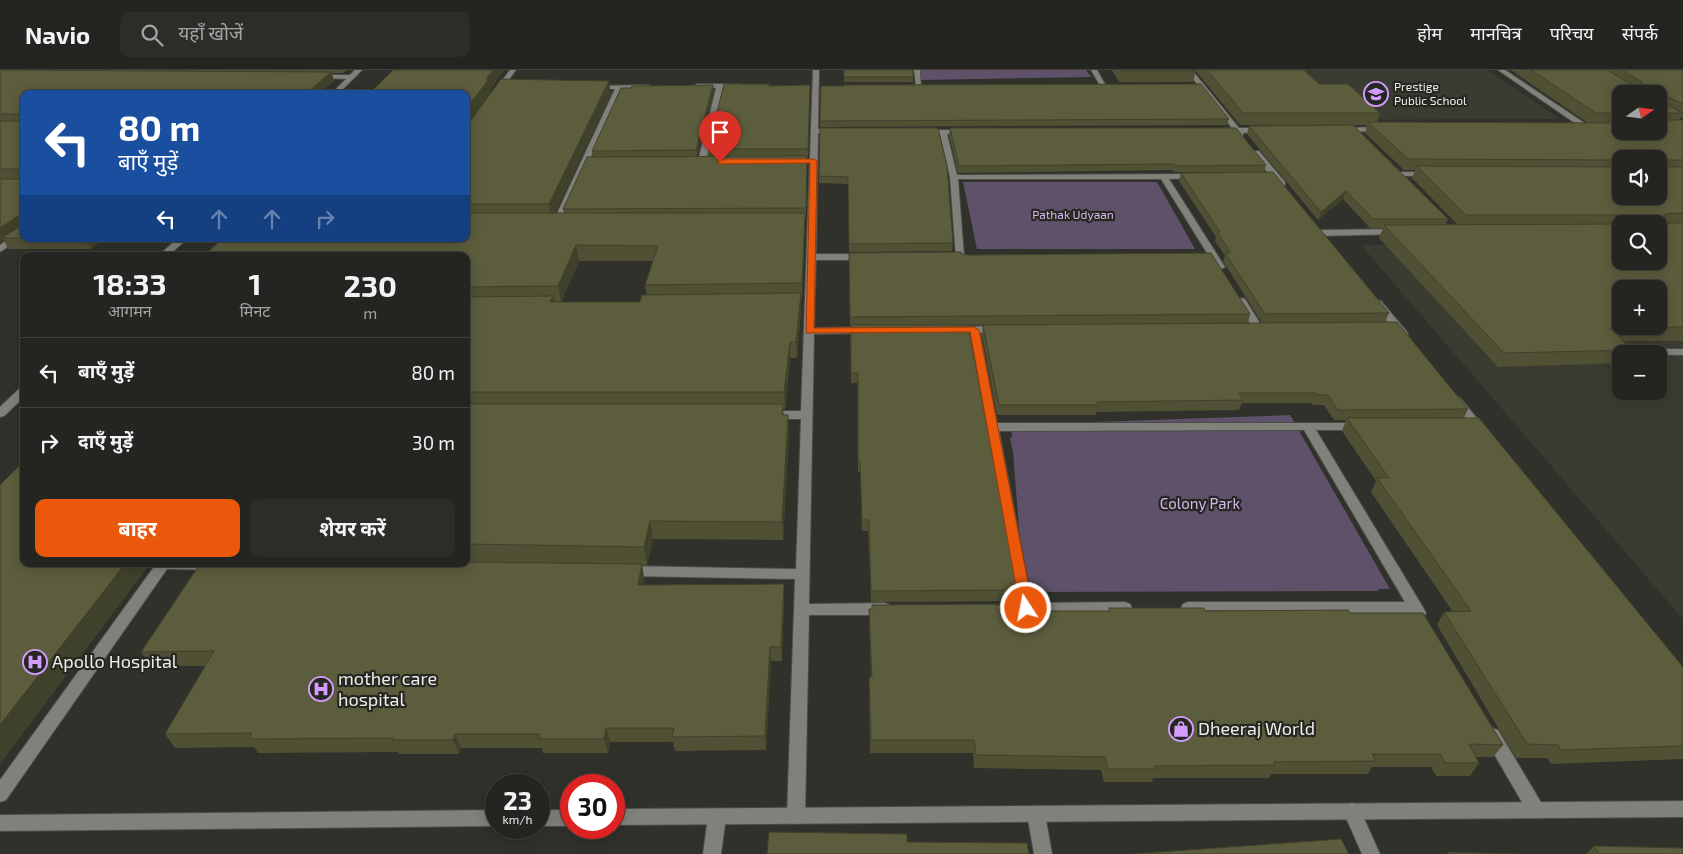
<!DOCTYPE html>
<html lang="hi">
<head>
<meta charset="utf-8">
<style>
	:root { --surface:#242520; --page:#2c2d29; --text:#f1f3f6; --muted:#a3a5a5; --line:#41423e; --accent:#ea580c }
	body { margin:0; font-family:"Exo 2","Noto Sans Devanagari",sans-serif; background:var(--page); color:var(--text); height:100vh; display:flex; flex-direction:column; font-size:19px; white-space:nowrap }
	* { box-sizing:border-box; margin:0 }
	p { font-size:16px; color:var(--muted) }
	.icon { flex:none; width:28px; height:28px; fill:none; stroke:currentColor; stroke-width:2; stroke-linecap:round; stroke-linejoin:round }
	.map { position:relative; flex:1; overflow:hidden }
	.side { position:absolute; left:20px; top:182px; width:450px; height:315px; display:flex; flex-direction:column; background:var(--surface); border-radius:10px; box-shadow:0 2px 12px #0003,0 0 0 1px var(--line) }
	.side>* { flex:none }
	.banner { position:absolute; left:20px; top:20px; width:450px; height:152px; border-radius:10px; box-shadow:0 2px 12px #0003,0 0 0 1px var(--line); background:#1a4fa0; color:#fff; overflow:hidden }
	.needle { width:32px; rotate:76deg }
	.fabs { position:absolute; left:1612px; top:15px; display:grid; gap:10px }
	.fabs a { display:grid; place-items:center; width:55px; height:55px; border-radius:10px; background:var(--surface); box-shadow:0 2px 12px #0003,0 0 0 1px var(--line); font-size:25px }
	.speed { position:absolute; left:485px; top:704px; display:flex; gap:10px; font-size:25px; font-weight:700; text-align:center }
	.speed>* { display:grid; place-content:center; width:65px; height:65px; border-radius:50%; background:var(--surface); box-shadow:0 2px 12px #0003,0 0 0 1px var(--line); line-height:1 }
	.speed small { font-size:12px; font-weight:400 }
	.speed .limit { border:8px solid #d22; background:#fff; color:#111 }
	.pin { position:absolute; display:grid; place-items:center; width:42px; height:42px; color:#fff; margin:-51px -21px; border-radius:50% 50% 50% 0; rotate:-45deg; box-shadow:0 0 5px #0007 }
	.pin .icon { rotate:45deg }
	.me { position:absolute; width:55px; margin:-28px; rotate:349deg; stroke-linejoin:round; filter:drop-shadow(0 0 4px #0008) }
	.turn { display:flex; align-items:center; gap:18px; height:105px; padding:0 15px; font-size:22px }
	.turn .icon { width:65px; height:65px; stroke-width:2.5 }
	.turn b { display:block; font-size:35px; line-height:42px }
	.lanes { display:flex; align-items:center; height:48px; padding:0 15px; background:#0003; justify-content:center; gap:25px; direction:ltr }
	.lanes .off { opacity:.35 }
	.eta { display:flex; justify-content:space-evenly; align-items:center; height:85px; text-align:center }
	.eta b { font-size:30px; font-weight:700; line-height:35px }
	.button { display:flex; gap:10px; margin-top:auto; padding:10px 15px }
	.button a { flex:1; height:58px; border-radius:10px; background:var(--accent); color:#fff; font-size:20px; font-weight:700; line-height:58px; text-align:center }
	.button a+a { background:var(--page); color:var(--text) }
	ul { padding:0; list-style:none }
	li { display:flex; align-items:center; gap:15px; height:70px; padding:0 15px; border-top:1px solid var(--line) }
	li div { flex:1 }
	li b { display:block; font-size:19px }
	li em { font-style:normal }
	header { display:flex; align-items:center; gap:30px; box-sizing:border-box; height:70px; padding:0 25px; background:var(--surface); border-bottom:1px solid var(--line) }
	header strong { font-size:24px }
	nav { display:flex; gap:28px; margin-inline-start:auto; font-size:18px }
	.search { width:350px; height:45px; background:var(--page); display:flex; align-items:center; gap:12px; box-sizing:border-box; padding:0 18px; border-radius:10px; color:var(--muted); font-size:19px }
	.map>svg:first-child { display:block }
	.built { fill:#3b3c31; fill-rule:evenodd }
	.green { fill:#5e5169 }
	.lines { fill:none; stroke-linecap:round; stroke-linejoin:round }
	.service-casing { stroke:#4b4c47; stroke-width:2 }
	.minor-casing { stroke:#4b4c47; stroke-width:2 }
	.tertiary-casing { stroke:#4b4c47; stroke-width:2 }
	.service { fill:#80817a; fill-rule:evenodd }
	.minor { fill:#80817a; fill-rule:evenodd }
	.tertiary { fill:#80817a; fill-rule:evenodd }
	.wall { fill:#4f5034; fill-rule:evenodd }
	.shaded-wall { fill:#40412b }
	.building { fill:#5c5d3d; stroke:#40412b; fill-rule:evenodd }
	.route { fill:#ea580c; stroke:#983908 }
	.labels { text-anchor:middle; stroke-width:4.5; stroke-linejoin:round; paint-order:stroke }
	.far-poi-label { font-size:12px; fill:#ededea; stroke:#272722; text-anchor:start }
	.far-park-label { font-size:12px; fill:#d5b9ee; stroke:#272722 }
	.park-label { font-size:15px; fill:#d5b9ee; stroke:#272722 }
	.near-poi-label { font-size:18px; fill:#ededea; stroke:#272722; text-anchor:start }
</style>
</head>
<body>
<header>
<strong>Navio</strong>
<div class="search"><svg class="icon" aria-label="search" viewBox="0 0 24 24"><circle cx="10" cy="10" r="6"/><path d="M15 15l6 6"/></svg>यहाँ खोजें</div>
<nav><a>होम</a><a>मानचित्र</a><a>परिचय</a><a>संपर्क</a></nav>
</header>
<div class="map">
<svg width="1683" height="784" viewBox="0 0 1683 784">
	<rect width="100%" height="100%" fill="#30312b"/>
	<path class="built" d="M1208 0H1487L1560 49 1251 50Z
		M1621 174V191H1659L1683 174V549L1361 175ZM1621 219H1659V256H1621ZM1621 284H1659V321H1621Z"/>
	<path class="green" d="M920 0H1086L1091 7 921 10Z
		M963 112H1157L1195 179H977Z
		M1290 345 1390 519H1378L1379 521 1024 522 1013 382 1010 368 1012 367 1011 355Z"/>
	<g class="lines">
		<defs>
			<path id="service" d="M1620 279H1683V285L1616 284 1615 282Z"/>
			<path id="minor" d="M510 0H516L499 23H495L494 22Z
				M813 0H819L818 59H836L840 61 836 63H818L816 184H866L871 187 866 190H816L814 258 867 257 872 260 867 263 814 264 809 534 885 533 890 535 892 539 890 543 885 545H809L805 746 802 752 796 754 790 752 787 746 795 509 628 506 623 505 621 501 623 497 628 496 796 499 801 349H766L760 345 766 341H801Z
				M914 0H920L921 17 916 16Z
				M1091 0H1097L1106 16 1105 17H1101Z
				M1186 0H1192L1239 58H1267V62L1243 63V66H1240L1235 63H1218V59L1232 58Z
				M1498 0H1505L1592 58 1585 60Z
				M317 5H352L355 7 352 9 315 8V6Z
				M697 14H739L742 16 739 18H723L706 91 702 93 698 91 716 18 695 17 694 16Z
				M592 16 649 15 652 17 649 19H622L560 154 559 156H553L552 154 615 19H594L591 17Z
				M1381 57H1384V61L1341 62 1337 60 1341 58Z
				M921 60H969L970 62 966 64H947L957 105 1199 104 1200 106 1196 108 1169 109 1225 197 1220 200 1217 199 1161 109H958L964 186 959 189 956 188 950 107 940 64H924L920 62Z
				M1253 81H1259L1285 112V116H1279L1253 85Z
				M1398 102H1431L1435 104 1431 106H1398Z
				M24 159V166L0 182V175Z
				M1396 159 1401 162 1399 164 1321 166 1316 163 1321 160Z
				M1241 228 1245 229 1263 258 1262 260 1258 261 1254 260 1236 231Z
				M1377 230 1381 231 1407 262 1408 264 1407 266H1399L1373 235 1372 233Z
				M999 256 1003 257 1004 259 1003 261 980 263 997 353H1364L1366 356 1360 360H1316L1424 539 1426 543 1424 547 1419 549 1414 547 1411 543 1188 544 1183 542 1181 538 1183 534 1188 532H1405L1304 360 999 361 1032 533 1125 532 1130 534 1132 538 1130 542 1125 544 1005 545 1000 543 998 539 1000 535 1018 533 969 263H954L949 260 954 257Z
				M1456 327 1460 328 1485 358 1487 361 1485 364H1477L1452 332 1450 330Z
				M156 494 222 495 220 499 215 500 167 499 6 730 0 732V710Z
				M1492 658 1498 660 1542 734 1545 740 1542 746 1536 748 1530 746 1486 670 1484 665 1486 660Z
				M1352 733 1358 735 1380 784H1362L1343 741 1346 735Z
				M1036 736 1042 738 1045 744 1052 784H1034L1027 744 1030 738Z
				M717 739 723 741 726 747 721 784H703L708 747 711 741Z"/>
			<path id="tertiary" d="M355 0H362L338 24H331Z
				M177 169H187L168 186H158Z
				M24 317V327L4 346 0 347V337L20 318Z
				M1683 731V747L614 755V739Z
				M496 740V756L0 761V745Z
				M539 740H571V756H539Z"/>
		</defs>
		<use href="#service" class="service-casing"/>
		<use href="#minor" class="minor-casing"/>
		<use href="#tertiary" class="tertiary-casing"/>
		<use href="#service" class="service"/>
		<use href="#minor" class="minor"/>
		<use href="#tertiary" class="tertiary"/>
	</g>
	<path class="wall" d="M0 0H347L343 3H332L334 11 24 24V169H103L91 179H8L4 170 0 173Z
		M393 0H504L496 10V12L491 19 492 22 611 24 555 143H564L563 139 593 87 592 81 714 21 697 86H708V79L769 16 810 15 808 87H807L806 148H805L802 229H801V239L797 288H790L785 339H783L784 345H788L789 363 783 470 653 469 647 495H642L644 508 643 515 784 528 782 591H771L766 680 675 681 673 672H610L608 683H543L542 678H461L459 684H399L398 682 258 683 254 677 175 678 165 664 206 596H151L141 582 466 494V186L219 171 218 169H466V24ZM579 191H653L645 215 647 225 640 232H561Z
		M844 0 913 7V12H844Z
		M1112 0H1195L1196 1 1193 12H1119Z
		M1195 0H1304L1319 14 1380 43 1377 52 1588 53 1511 0H1683V48L1681 47 1679 50H1683V271H1622L1635 280 1632 284H1621V293L1498 297 1379 168 1383 158H1370L1343 129 1318 150 1247 64 1249 56 1448 149 1446 155H1458L1412 108 1415 100H1404L1365 63 1367 55H1240ZM1621 24 1659 61H1621ZM1621 89H1659L1621 126Z
		M821 16H844L1229 49 1227 55 820 57Z
		M820 58 953 173 952 181 849 182 848 114 819 113Z
		M950 58 1266 95 1264 102 1389 243 1385 252 1262 253 1223 191 1225 186 1215 171 1216 167 1179 111 1181 103 1254 102H1174L1172 100 958 103 949 65Z
		M849 183 961 184 1250 244 1248 253 968 255 1018 520 1016 531 871 532 868 461H862L860 402H858V313H851Z
		M983 255 1468 339 1464 348 1683 597V689L1551 694 1547 688H1516L1437 555 1444 542H1453L1371 422 1376 411 1342 361 1346 350H1334L1324 335H1313L1312 333H1242L1239 340 1096 342V345H997L982 265Z
		M1109 538 1350 543 1503 675 1493 687H1476L1479 693 1470 706H1436L1431 697H1372L1368 704H1271L1269 708H1153L1152 712H1104L1101 700 974 698 973 683H870L869 620V607H871L869 552V539H1022L1033 541H1108Z
		M1594 776 1683 784H1586Z"/>
	<path class="shaded-wall" d="M491 0H504L496 10V12L491 19 492 22 466 56V39Z
		M331 2 334 11 319 24H306Z
		M609 11 611 24 552 149 549 134Z
		M713 15 714 21 697 87 696 80Z
		M1346 121 1343 129 1318 150 1321 142Z
		M805 143V158L802 229V213Z
		M18 146 24 156 2 168 4 170 0 173V158Z
		M85 169H103L91 179Z
		M370 169H387L375 185 370 172Z
		M576 175 579 191 561 232 558 216Z
		M801 223V239L797 288 796 272Z
		M553 226 557 242 550 232Z
		M790 272V288L785 339 784 322Z
		M788 345 789 363 783 470 782 452Z
		M650 451 653 469 647 495 644 477Z
		M125 494H150L0 694V655Z
		M642 494 644 508 640 529 638 515Z
		M784 514V528L782 591 781 577Z
		M770 577 771 591 766 680 765 666Z
		M606 658 610 672 608 683 604 669Z
		M455 664 461 678 459 684 453 670Z"/>
	<path class="building" d="M1 0 331 2 306 24H24V168H2L19 157 18 146 0 158V109H18L20 107 18 99H0V51H19L21 49 20 44H0V1Z
		M393 0H493L486 9H489L466 39V24H369Z
		M844 0H913V7H844Z
		M1120 0H1195L1196 1H1121Z
		M1207 0H1304L1319 14H1348L1380 43H1243Z
		M1531 0H1607L1632 15H1643L1642 12 1622 0H1683V34L1664 25V33L1683 43H1665L1663 45 1664 50H1683V90H1664L1663 96 1665 97H1683V143L1665 144 1664 151 1666 153H1683V257L1610 258 1621 268 1622 271 1635 280 1504 283 1384 155 1628 154 1630 152 1629 145H1466L1417 96 1621 97V126H1659V89H1621V90L1408 89 1368 52 1610 53 1607 51H1621V61H1659V24H1621V43H1596ZM1621 154H1659V191H1621ZM1621 219H1659V256H1621Z
		M501 9 609 11 549 134H466V56H467Z
		M724 14H769V16L810 15 808 79H708Z
		M1201 14 1229 49 820 51 821 16H844V15Z
		M713 15 696 80 592 81 621 18H631L632 16Z
		M1353 55 1448 149H1373L1346 121 1321 142 1249 56Z
		M820 58H938L947 96 953 173 849 174 848 107 819 106Z
		M950 58H1236L1266 95 1175 96 1174 94 959 96Z
		M807 86 806 138 563 139 587 87Z
		M1273 102 1389 243 1265 244 1225 183H1231L1217 162H1220L1181 103Z
		M466 143H805L802 213 645 215 658 176 576 175 558 216 466 217V186H204L222 169H370V172H383L385 169H466Z
		M961 182V184L969 185 1211 183 1250 244 850 247 849 183Z
		M801 223 796 272H790L784 322H466V227L553 226 550 232H640L642 225Z
		M1397 252 1468 339 1338 340 1328 325H1317L1316 323H1239L1243 330 1097 332 1098 335H999L983 255Z
		M851 255H968L1018 520 871 521 869 450H862L860 391H858V303H851Z
		M466 334H783L782 345H788L782 452 650 451 644 477 466 474Z
		M1347 348H1479L1683 597V676L1561 680 1558 675 1527 674 1444 542 1471 541 1377 408H1389Z
		M24 391V494H125L0 655V415Z
		M466 492 642 494 638 515 784 514 781 577H770L765 666 672 667 674 658H606L604 669H539L540 664H455L453 670H392L393 668 249 669 252 663 165 664 214 581 141 582 200 494H466Z
		M1021 534 1022 539H1032L1033 541H1110L1109 538H1204L1205 541 1348 540 1350 543H1423L1503 675 1469 674 1479 693H1445L1440 684H1372L1376 691 1274 692 1275 695 1155 696 1156 699H1108L1105 687 976 685 974 670H871L869 607H872L869 539H872V535Z
		M769 762 907 764V772L1027 773 1029 784H767Z
		M1341 769 1349 784H1132Z
		M1594 776 1683 778V784H1599Z
		M1447 782 1518 784H1448Z"/>
	<path class="route" d="M814 89 817 91 814 258 974 257 979 260 1033 538 1031 542H1022L1020 538 970 262 806 263 810 93 720 94 717 92 720 89Z"/>
	<defs>
		<symbol id="school-ring" viewBox="-11 -11 22 22"><circle r="9.5" fill="#272722" stroke="#d29dfd" stroke-width="1.5"/><path d="M0-5L7-2L0 1L-7-2ZM-4 1L0 2.5L4 1V4Q0 6-4 4Z" fill="#d29dfd"/></symbol>
		<symbol id="hospital-ring" viewBox="-11 -11 22 22"><circle r="9.5" fill="#272722" stroke="#d29dfd" stroke-width="1.5"/><path d="M-5-5h3v3.5h4V-5h3V5h-3V1.5h-4V5h-3Z" fill="#d29dfd"/></symbol>
		<symbol id="shop-ring" viewBox="-11 -11 22 22"><circle r="9.5" fill="#272722" stroke="#d29dfd" stroke-width="1.5"/><path d="M-5-2.5h2.3a2.7 3.5 0 0 1 5.4 0H5L5.5 6h-11ZM-1.5-2.5h3a1.5 2.3 0 0 0-3 0Z" fill="#d29dfd"/></symbol>
	</defs>
	<g fill-rule="evenodd">
		<use href="#school-ring" x="1362" y="10" width="28" height="28"/>
		<use href="#hospital-ring" x="21" y="578" width="28" height="28"/>
		<use href="#hospital-ring" x="307" y="605" width="28" height="28"/>
		<use href="#shop-ring" x="1167" y="645" width="28" height="28"/>
	</g>
	<g class="labels">
		<g class="far-poi-label">
			<text x="1394" y="21">Prestige<tspan x="1394" dy="14">Public School</tspan></text>
		</g>
		<g class="far-park-label">
			<text x="1073" y="149">Pathak Udyaan</text>
		</g>
		<g class="park-label">
			<text x="1200" y="439">Colony Park</text>
		</g>
		<g class="near-poi-label">
			<text x="52" y="598">Apollo Hospital</text>
			<text x="338" y="615">mother care<tspan x="338" dy="21">hospital</tspan></text>
			<text x="1198" y="665">Dheeraj World</text>
		</g>
	</g>
</svg>
<div class="fabs">
<a><svg class="needle" viewBox="-14 -14 28 28"><path d="M0-13l5 13h-10z" fill="#e53935"/><path d="M0 13l5-13h-10z" fill="#a3a5a5"/></svg></a>
<a><svg class="icon" aria-label="sound" viewBox="0 0 24 24"><path d="M4 9h4l5-4v14l-5-4H4zM17 9q2 3 0 6"/></svg></a>
<a><svg class="icon" aria-label="search" viewBox="0 0 24 24"><circle cx="10" cy="10" r="6"/><path d="M15 15l6 6"/></svg></a>
<a>+</a>
<a>−</a>
</div>
<div class="speed"><div>23<small>km/h</small></div><div class="limit">30</div></div>
<div class="pin" style="left:720px;top:92px;background:#d93025"><svg class="icon" aria-label="arrive" viewBox="0 0 24 24"><path d="M6 21V4h12l-3 4 3 4H6"/></svg></div>
<svg class="me" style="left:1026px;top:538px" viewBox="-20 -20 40 40"><circle r="17" fill="#ea580c" stroke="#fff" stroke-width="3"/><path d="M0-11L8 9 0 5-8 9z" fill="#fff"/></svg>
<div class="banner">
<div class="turn"><svg class="icon" aria-label="left" viewBox="0 0 24 24"><path d="M17 20v-9H6M10 6l-5 5 5 5"/></svg><div><b>80 m</b>बाएँ मुड़ें</div></div>
<div class="lanes"><svg class="icon" aria-label="left" viewBox="0 0 24 24"><path d="M17 20v-9H6M10 6l-5 5 5 5"/></svg><svg class="icon off" aria-label="ahead" viewBox="0 0 24 24"><path d="M12 20V5M6 11l6-6 6 6"/></svg><svg class="icon off" aria-label="ahead" viewBox="0 0 24 24"><path d="M12 20V5M6 11l6-6 6 6"/></svg><svg class="icon off" aria-label="right" viewBox="0 0 24 24"><path d="M7 20v-9h11M14 6l5 5-5 5"/></svg></div>
</div>
<section class="side">
<div class="eta">
<div><b>18:33</b><p>आगमन</p></div>
<div><b>1</b><p>मिनट</p></div>
<div><b>230</b><p>m</p></div>
</div>
<ul>
<li><svg class="icon" aria-label="left" viewBox="0 0 24 24"><path d="M17 20v-9H6M10 6l-5 5 5 5"/></svg><div><b>बाएँ मुड़ें</b></div><em>80 m</em></li>
<li><svg class="icon" aria-label="right" viewBox="0 0 24 24"><path d="M7 20v-9h11M14 6l5 5-5 5"/></svg><div><b>दाएँ मुड़ें</b></div><em>30 m</em></li>
</ul>
<div class="button"><a>बाहर</a><a>शेयर करें</a></div>
</section>
</div>
</body>
</html>
